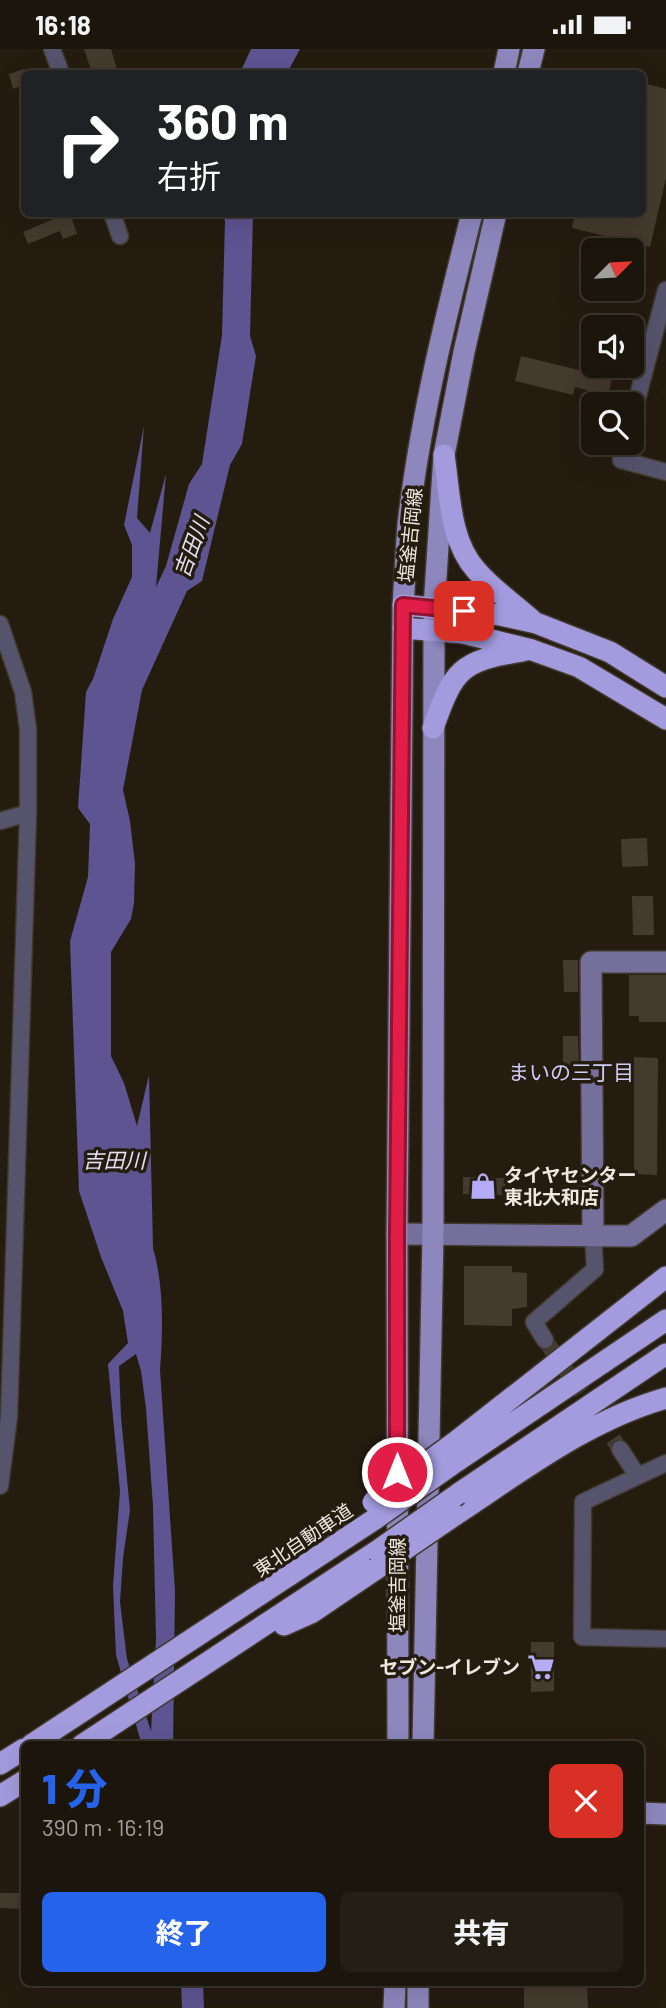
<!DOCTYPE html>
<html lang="ja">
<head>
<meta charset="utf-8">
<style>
	:root { --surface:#1c150c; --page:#251e15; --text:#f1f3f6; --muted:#a09f9d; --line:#3a342d; --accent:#2563eb }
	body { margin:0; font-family:Barlow,"Noto Sans JP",sans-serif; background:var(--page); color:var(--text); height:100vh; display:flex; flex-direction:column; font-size:26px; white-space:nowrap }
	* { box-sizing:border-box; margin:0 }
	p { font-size:23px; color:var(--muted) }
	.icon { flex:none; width:38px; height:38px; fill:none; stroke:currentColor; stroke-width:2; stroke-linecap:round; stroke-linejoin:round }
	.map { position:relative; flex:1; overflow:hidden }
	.panel { position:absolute; left:21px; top:1692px; width:623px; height:245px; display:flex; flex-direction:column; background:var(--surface); border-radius:10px; box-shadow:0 7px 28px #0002,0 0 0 2px var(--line) }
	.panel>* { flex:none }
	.guide { position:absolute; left:21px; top:21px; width:625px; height:147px; border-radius:10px; box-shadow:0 7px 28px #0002,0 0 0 2px var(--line); background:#202124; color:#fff; overflow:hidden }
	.needle { width:46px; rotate:66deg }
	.buttons { position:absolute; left:581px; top:189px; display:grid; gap:14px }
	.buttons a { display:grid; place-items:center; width:63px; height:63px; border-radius:10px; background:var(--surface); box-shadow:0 7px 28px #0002,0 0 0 2px var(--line); font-size:35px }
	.pin { position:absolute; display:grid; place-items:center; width:60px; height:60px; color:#fff; margin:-30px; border-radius:14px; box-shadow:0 4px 10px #0006 }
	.me { position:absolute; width:77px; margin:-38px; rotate:0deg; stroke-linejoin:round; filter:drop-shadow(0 0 5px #0008) }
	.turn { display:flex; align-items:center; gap:24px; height:147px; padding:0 21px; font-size:32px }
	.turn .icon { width:91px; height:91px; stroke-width:2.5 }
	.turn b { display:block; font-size:49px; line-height:60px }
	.round { display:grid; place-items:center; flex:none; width:74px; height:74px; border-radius:10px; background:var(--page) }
	.headline { display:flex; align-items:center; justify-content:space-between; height:119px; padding:0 21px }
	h1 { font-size:42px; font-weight:800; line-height:52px; color:var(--accent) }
	.cta { display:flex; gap:14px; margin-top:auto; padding:14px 21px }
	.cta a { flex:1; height:80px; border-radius:10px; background:var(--accent); color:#fff; font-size:28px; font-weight:800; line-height:80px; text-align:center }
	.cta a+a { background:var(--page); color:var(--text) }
	.status { display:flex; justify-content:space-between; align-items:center; height:49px; padding:0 35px; background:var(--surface); direction:ltr }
	.status svg { height:19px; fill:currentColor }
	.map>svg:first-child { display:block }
	.water { fill:#5e5492; fill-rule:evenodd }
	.building { fill:#443a2d }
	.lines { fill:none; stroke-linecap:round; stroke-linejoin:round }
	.street-tunnel { stroke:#433b2f; stroke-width:16; stroke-dasharray:16 8; stroke-linecap:butt }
	.street-casing { stroke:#41392d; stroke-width:19 }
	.secondary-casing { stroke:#41392d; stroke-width:24 }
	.primary-casing { stroke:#41392d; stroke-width:24 }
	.highway-casing { stroke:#41392d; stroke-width:24 }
	.street { stroke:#56536d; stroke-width:16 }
	.secondary { stroke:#75709b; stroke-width:21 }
	.primary { stroke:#8d87be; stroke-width:21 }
	.highway { stroke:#a39bde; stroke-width:21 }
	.highway-bridge-casing { stroke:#41392d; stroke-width:24; stroke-linecap:butt }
	.highway-bridge { stroke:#a39bde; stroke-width:21 }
	.route-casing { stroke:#92132f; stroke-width:18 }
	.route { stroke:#e11d48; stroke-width:12 }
	.labels { text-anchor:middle; stroke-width:7; stroke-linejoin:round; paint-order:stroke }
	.street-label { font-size:19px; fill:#eee8e0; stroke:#251c10 }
	.poi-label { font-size:19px; font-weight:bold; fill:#eee8e0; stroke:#251c10; text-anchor:start }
	.water-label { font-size:21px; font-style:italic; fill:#e3e2f4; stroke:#251c10 }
	.neighbourhood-label { font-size:21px; fill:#d0ccf8; stroke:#251c10 }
</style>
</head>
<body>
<div class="status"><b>16:18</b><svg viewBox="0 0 49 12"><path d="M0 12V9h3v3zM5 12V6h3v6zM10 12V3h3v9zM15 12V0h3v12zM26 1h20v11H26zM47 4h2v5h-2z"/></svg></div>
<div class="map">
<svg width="666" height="1959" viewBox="0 0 666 1959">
	<rect width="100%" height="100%" fill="#251c10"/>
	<path class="water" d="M251 0H300L287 24H240Z
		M218 165H253L250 287 256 307 242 395 230 416 202 532 187 542 142 641 123 741 130 772 135 815 134 854 131 870 111 903V1007L124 1034 137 1077 149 1026 153 1199C164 1237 163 1281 160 1321L175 1542 173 1696H146L141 1693 116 1606 113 1537 120 1442 108 1315 128 1294 123 1262 101 1208 79 1142 70 892 88 828 90 775 78 759 86 643 93 630 113 570 132 528V496L124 476 144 377 137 469 150 484 166 425 156 538 166 517 189 435 202 415 222 286 225 171ZM136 1305 141 1322 146 1359 153 1457 156 1590 151 1682 127 1610 120 1553 123 1509 130 1461 121 1368 119 1317Z
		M181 1934H203L204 1959H182Z"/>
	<path class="building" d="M84 0H111L118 24H92Z
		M24 20V36L13 40 9 25Z
		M642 34 666 40V129L650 198 572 179 575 164H642Z
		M54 164H70L77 185 63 190 60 182 28 195 23 183 56 169Z
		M521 307 612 329 608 347 575 338 573 346 515 332Z
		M647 789 648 817 622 818 621 790Z
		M632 847H653L654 886H633Z
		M563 911H578V943H564Z
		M629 926H666V973H639V967H629Z
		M563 987H578L579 1024 563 1023Z
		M634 1008 658 1009 657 1126 634 1125Z
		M564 1118H579L580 1159H565Z
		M463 1128 506 1129 505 1146 463 1145Z
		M464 1217H512V1223L527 1224V1258L512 1260V1277L464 1276Z
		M531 1593H554V1642L531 1643Z
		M0 1844H24V1860L0 1859Z
		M524 1934H587L588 1959H524Z"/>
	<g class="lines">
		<path class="street-tunnel" d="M545 1291 620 1400"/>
		<defs>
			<path id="street" d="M52 0 61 24
				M112 164 120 187
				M632 369 666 241
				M625 394 621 411 666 423
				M0 575 23 643 28 680V764L9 1368 0 1437
				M0 772 28 764
				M545 1291 534 1273 595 1220 593 1186
				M620 1400 637 1426
				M666 1414 583 1453 582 1588 666 1590"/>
			<path id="secondary" d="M397 1185 631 1187 666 1161
				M593 1186 591 913H666"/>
			<path id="primary" d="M504 24 509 0
				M528 24 534 0
				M398 1696 397 1185 403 556C405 529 406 502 408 476 420 370 446 267 472 164
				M423 1696 433 1185 434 559 444 406 464 303 496 164
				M640 1764 666 1765
				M394 1959 395 1934
				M418 1959V1934"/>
			<path id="highway" d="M444 406C450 443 449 491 476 521 492 540 514 555 533 572
				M403 556 500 566 536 574 610 603 666 638
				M403 579 463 584 532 601 579 618 666 670
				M433 679C454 621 459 612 523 602
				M454 1394 666 1228
				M457 1412 666 1271
				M458 1445 666 1305
				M455 1466C522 1422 588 1371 666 1349
				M284 1576 311 1564 376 1520
				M31 1696 375 1470
				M82 1696 377 1502
				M0 1715 24 1700
				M0 1747 24 1732"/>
		</defs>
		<use href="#street" class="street-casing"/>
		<use href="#secondary" class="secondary-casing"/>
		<use href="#primary" class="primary-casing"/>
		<use href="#highway" class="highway-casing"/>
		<use href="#street" class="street"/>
		<use href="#secondary" class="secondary"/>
		<use href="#primary" class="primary"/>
		<use href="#highway" class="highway"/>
		<defs>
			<path id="highway-bridge" d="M373 1453 454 1394
				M375 1470 457 1412
				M377 1502 458 1445
				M376 1520 455 1466"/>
		</defs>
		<use href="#highway-bridge" class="highway-bridge-casing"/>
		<use href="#highway-bridge" class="highway-bridge"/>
	</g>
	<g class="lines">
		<defs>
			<path id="route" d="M397 1423V1185L403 556 464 562"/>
		</defs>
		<use href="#route" class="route-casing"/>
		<use href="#route" class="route"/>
	</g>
	<defs>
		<symbol id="shop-bare" viewBox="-9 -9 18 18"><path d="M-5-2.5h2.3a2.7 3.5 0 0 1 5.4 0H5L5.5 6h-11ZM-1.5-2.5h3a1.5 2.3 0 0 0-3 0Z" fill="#b5acf8" stroke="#251c10" stroke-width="2.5" paint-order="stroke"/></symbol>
		<symbol id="supermarket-bare" viewBox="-9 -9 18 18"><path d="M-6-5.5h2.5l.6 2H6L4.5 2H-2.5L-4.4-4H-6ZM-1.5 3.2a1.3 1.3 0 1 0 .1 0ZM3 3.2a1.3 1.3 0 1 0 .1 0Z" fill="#b5acf8" stroke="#251c10" stroke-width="2.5" paint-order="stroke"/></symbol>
	</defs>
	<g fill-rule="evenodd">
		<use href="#shop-bare" x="464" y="1118" width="38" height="38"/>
		<use href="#supermarket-bare" x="522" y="1599" width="38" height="38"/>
	</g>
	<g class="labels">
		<g class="street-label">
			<text transform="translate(410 486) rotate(-84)" y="7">塩釜吉岡線</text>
			<text transform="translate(303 1491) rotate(-34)" y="7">東北自動車道</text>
			<text transform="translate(397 1536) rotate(-90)" y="7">塩釜吉岡線</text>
		</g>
		<g class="poi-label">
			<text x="504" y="1133">タイヤセンター<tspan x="504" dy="22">東北大和店</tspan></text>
			<text x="520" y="1625" text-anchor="end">セブン-イレブン</text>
		</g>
		<g class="water-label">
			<text transform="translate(192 498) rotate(-70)" y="7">吉田川</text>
			<text x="114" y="1119">吉田川</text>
		</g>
		<g class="neighbourhood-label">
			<text x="571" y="1031">まいの三丁目</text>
		</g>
	</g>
</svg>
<div class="buttons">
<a><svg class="needle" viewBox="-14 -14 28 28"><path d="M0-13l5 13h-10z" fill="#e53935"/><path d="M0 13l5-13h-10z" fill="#a09f9d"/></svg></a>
<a><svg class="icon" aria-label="sound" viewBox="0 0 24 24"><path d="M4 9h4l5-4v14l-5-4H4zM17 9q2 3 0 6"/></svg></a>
<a><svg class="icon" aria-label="search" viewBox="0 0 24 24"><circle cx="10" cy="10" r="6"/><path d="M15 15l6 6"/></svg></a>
</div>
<div class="pin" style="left:464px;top:562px;background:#d93025"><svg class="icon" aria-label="arrive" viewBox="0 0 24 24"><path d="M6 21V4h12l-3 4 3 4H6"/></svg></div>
<svg class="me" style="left:397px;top:1423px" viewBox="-20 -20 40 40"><circle r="17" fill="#e11d48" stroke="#fff" stroke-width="3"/><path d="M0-11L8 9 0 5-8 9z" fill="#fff"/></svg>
<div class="guide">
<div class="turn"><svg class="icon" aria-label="right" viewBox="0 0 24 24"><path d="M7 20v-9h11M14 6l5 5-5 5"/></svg><div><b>360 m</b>右折</div></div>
</div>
<section class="panel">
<div class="headline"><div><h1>1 分</h1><p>390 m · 16:19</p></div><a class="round" style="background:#d93025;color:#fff"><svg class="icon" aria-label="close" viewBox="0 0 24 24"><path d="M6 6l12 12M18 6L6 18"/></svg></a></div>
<div class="cta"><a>終了</a><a>共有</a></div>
</section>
</div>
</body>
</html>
